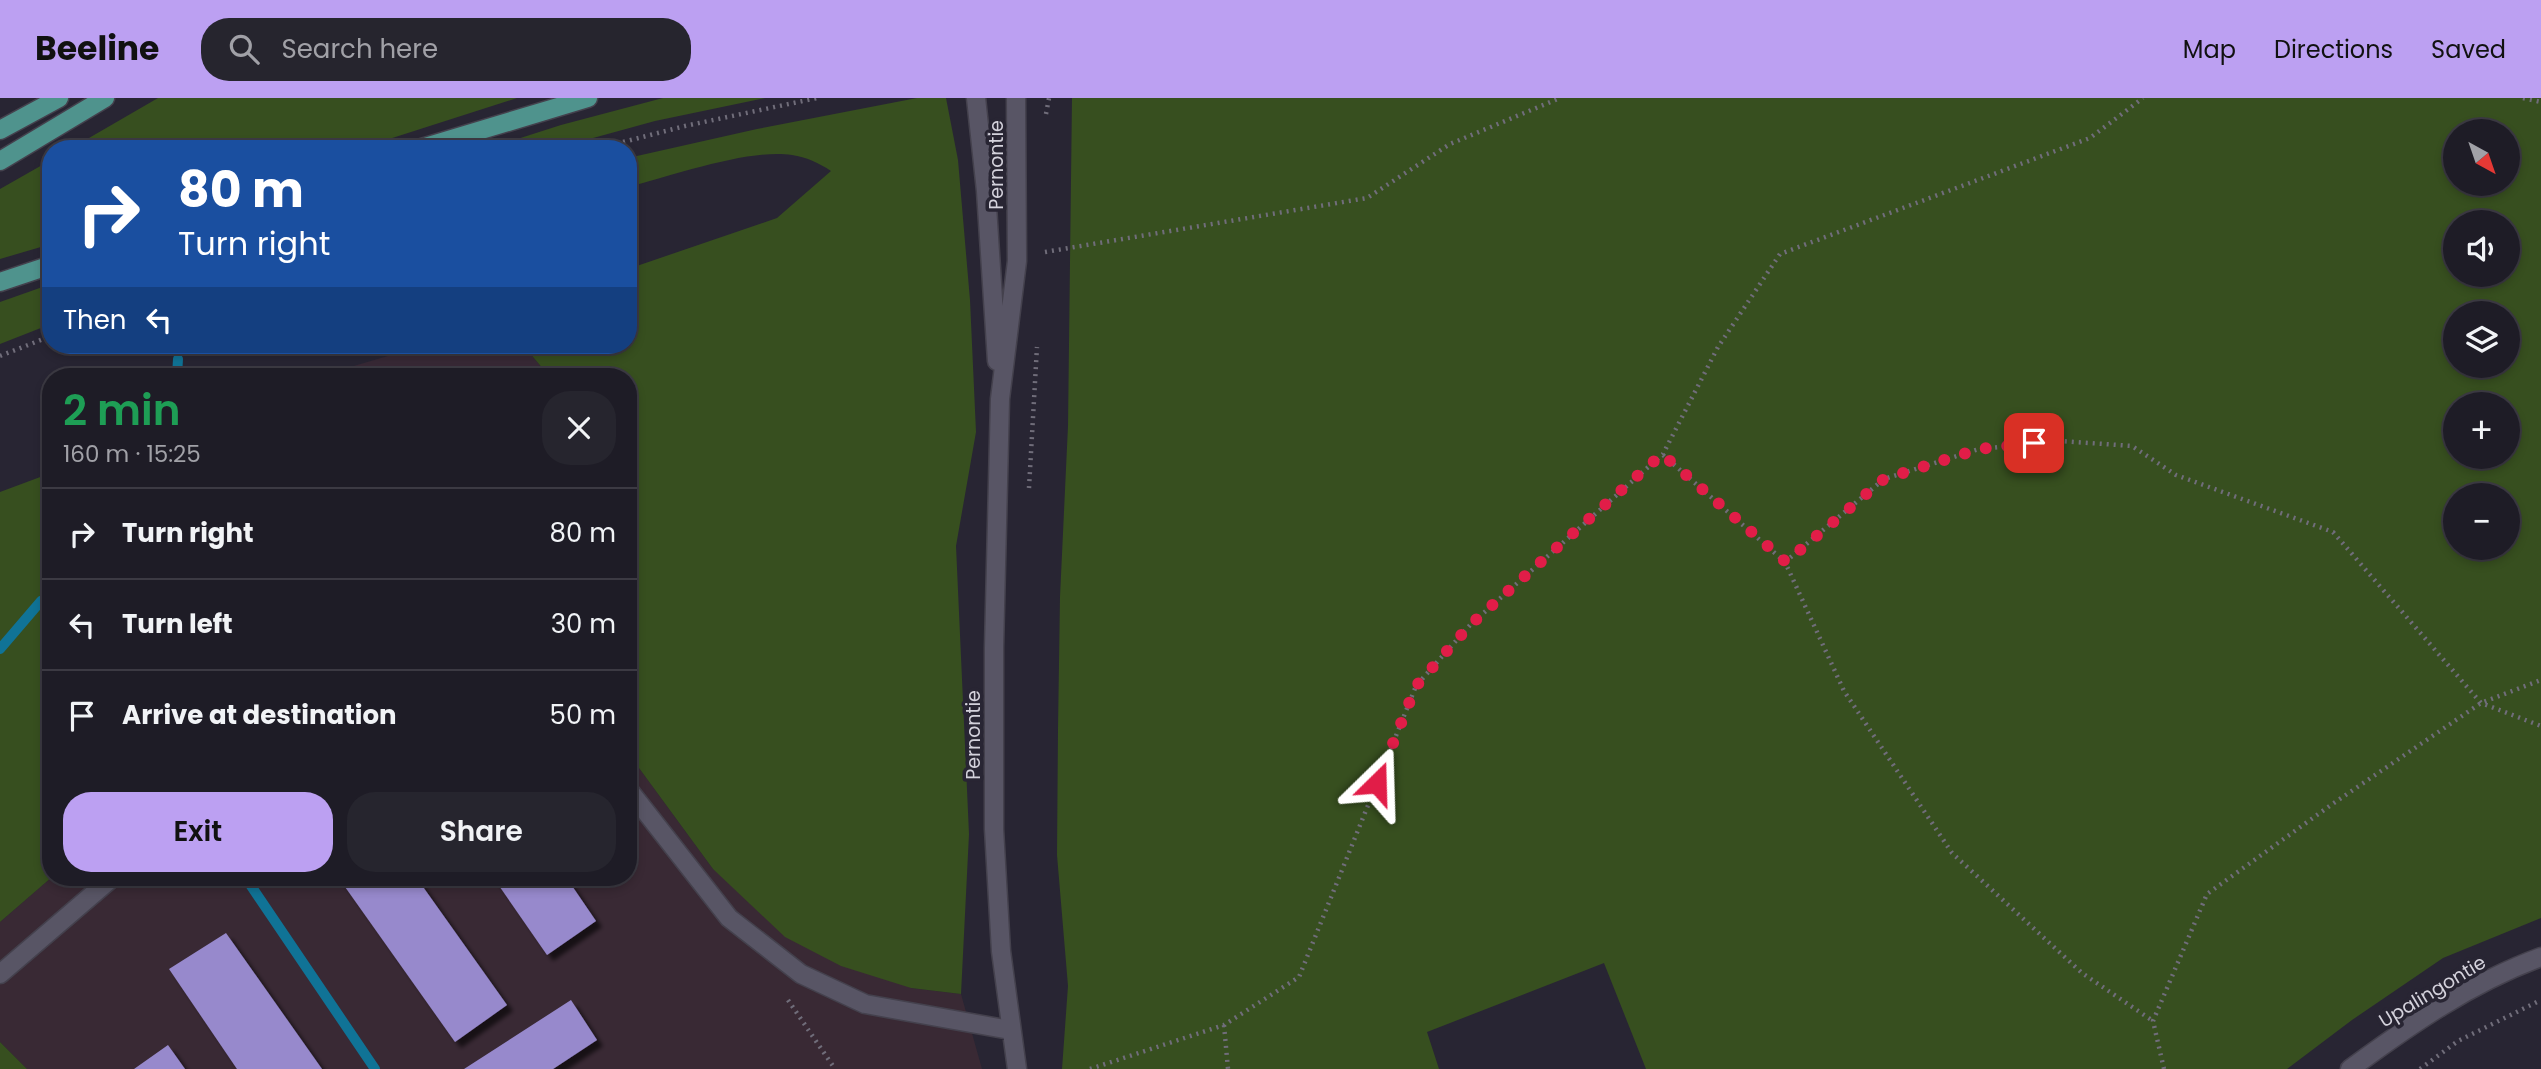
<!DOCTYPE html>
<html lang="en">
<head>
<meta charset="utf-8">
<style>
	:root { --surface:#1e1c26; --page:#26252e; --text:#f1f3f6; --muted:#a1a1a7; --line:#3c3a43; --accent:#bca0f2 }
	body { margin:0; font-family:Poppins,sans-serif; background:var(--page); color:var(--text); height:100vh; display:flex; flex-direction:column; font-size:26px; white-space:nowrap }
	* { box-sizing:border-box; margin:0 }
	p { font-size:23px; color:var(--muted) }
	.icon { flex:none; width:38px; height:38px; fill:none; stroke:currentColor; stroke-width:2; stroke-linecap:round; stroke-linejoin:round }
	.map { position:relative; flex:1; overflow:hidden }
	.details { position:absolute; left:42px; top:270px; width:595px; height:518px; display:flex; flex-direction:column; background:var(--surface); border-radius:28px; box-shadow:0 4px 10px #0003,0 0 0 2px var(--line) }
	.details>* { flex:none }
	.hud { position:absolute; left:42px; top:42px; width:595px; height:214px; border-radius:28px; box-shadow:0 4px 10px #0003,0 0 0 2px var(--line); background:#1a4fa0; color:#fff; overflow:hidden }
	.needle { width:46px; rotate:140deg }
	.controls { position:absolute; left:2443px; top:21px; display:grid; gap:14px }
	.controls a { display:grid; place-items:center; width:77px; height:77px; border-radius:50%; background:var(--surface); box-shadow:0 4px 10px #0003,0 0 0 2px var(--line); font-size:35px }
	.pin { position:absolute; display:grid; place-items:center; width:60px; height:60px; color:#fff; margin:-30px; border-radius:14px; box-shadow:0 4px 10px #0006 }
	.me { position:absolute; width:77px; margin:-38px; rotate:22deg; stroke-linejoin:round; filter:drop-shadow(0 0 5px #0008) }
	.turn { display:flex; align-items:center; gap:24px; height:147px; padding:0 21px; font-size:32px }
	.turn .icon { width:91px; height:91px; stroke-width:2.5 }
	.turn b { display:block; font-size:49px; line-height:60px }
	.then { display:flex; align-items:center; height:66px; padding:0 21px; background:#0003; gap:14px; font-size:26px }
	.round { display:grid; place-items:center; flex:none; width:74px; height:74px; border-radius:28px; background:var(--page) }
	.summary { display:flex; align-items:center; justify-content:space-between; height:119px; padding:0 21px }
	h1 { font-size:42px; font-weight:600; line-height:52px; color:#1e9e55 }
	.primary-button { display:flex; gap:14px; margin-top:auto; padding:14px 21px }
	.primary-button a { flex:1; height:80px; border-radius:28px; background:var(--accent); color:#111; font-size:28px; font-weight:600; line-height:80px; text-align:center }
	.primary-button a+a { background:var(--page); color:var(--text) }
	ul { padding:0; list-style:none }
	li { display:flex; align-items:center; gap:21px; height:91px; padding:0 21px; border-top:2px solid var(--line) }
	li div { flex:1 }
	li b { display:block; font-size:26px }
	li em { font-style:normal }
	header { display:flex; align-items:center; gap:42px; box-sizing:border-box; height:98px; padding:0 35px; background:var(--accent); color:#111 }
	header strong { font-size:33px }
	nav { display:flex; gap:38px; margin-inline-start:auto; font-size:24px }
	.search { width:490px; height:63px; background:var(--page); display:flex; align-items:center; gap:18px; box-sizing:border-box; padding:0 24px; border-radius:28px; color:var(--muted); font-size:26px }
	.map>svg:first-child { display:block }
	.commercial { fill:#392934 }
	.industrial { fill:#382936 }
	.green { fill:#374f1f; fill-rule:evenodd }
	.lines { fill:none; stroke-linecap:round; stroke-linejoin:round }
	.stream { stroke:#107396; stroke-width:10 }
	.building { fill:#9789cc; filter:url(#shadow) }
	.minor-casing { stroke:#44414d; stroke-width:21 }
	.major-casing { stroke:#44414d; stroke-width:21 }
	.path { stroke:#706d7a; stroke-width:4.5; stroke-dasharray:2 5; stroke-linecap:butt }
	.minor { stroke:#585565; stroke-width:18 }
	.major { stroke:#4f938d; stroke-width:18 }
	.route { stroke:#e11d48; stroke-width:12; stroke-dasharray:0 21.6 }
	.labels { text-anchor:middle; stroke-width:7; stroke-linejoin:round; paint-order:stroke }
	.street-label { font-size:19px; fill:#d4d2dc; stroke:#282533 }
</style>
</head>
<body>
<header>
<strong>Beeline</strong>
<div class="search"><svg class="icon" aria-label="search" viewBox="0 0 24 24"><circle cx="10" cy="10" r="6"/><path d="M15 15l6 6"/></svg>Search here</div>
<nav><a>Map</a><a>Directions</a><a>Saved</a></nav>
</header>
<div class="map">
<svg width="2541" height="971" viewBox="0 0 2541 971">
	<defs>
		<filter id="shadow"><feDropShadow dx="6" dy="6" stdDeviation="2" flood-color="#0009"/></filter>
	</defs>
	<rect width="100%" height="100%" fill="#282533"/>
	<path class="commercial" d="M628 655 713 771 911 890 961 896 982 971H27L0 944V824L52 779H628Z"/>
	<path class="industrial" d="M425 247H523L549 278H320Z"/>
	<path class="green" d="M158 0H517L358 51H70Z
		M663 0H765L655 23 553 51H486L561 27Z
		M917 0H946L958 62 970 202 976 334 956 448 969 736 961 896 911 890 841 868 785 839 713 771 628 655V404L639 391 628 377V278H549L523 247H628V171L777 120 831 73C819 65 806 59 792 57 750 50 671 78 628 89V60L757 31Z
		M1072 0H2541V820L2443 860 2352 922 2287 971H1646L1604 865 1427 934 1439 971H1062L1068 888 1057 757 1058 631 1060 499 1068 328ZM2455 33H2508V86H2455ZM2455 124H2508V177H2455ZM2455 215H2508V268H2455ZM2455 306H2508V359H2455ZM2455 397H2508V450H2455Z
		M51 62V146L0 161V91Z
		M51 186V226L0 246V204Z
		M51 375 52 779 0 824V394Z
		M0 944 27 971H0Z"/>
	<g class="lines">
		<path class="stream" d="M177 278 178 261
			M0 551 41 503 51 509
			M245 779 375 971"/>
	</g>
	<path class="building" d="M338 779H416L507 907 455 944Z
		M493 779H566L596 823 547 857Z
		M226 835 322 971H237L169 871Z
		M571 902 597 942 553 971H464Z
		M168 947 185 971H134Z"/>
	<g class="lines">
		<defs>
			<path id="minor" d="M976 0 986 93 997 263
				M1016 0 1017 163 1000 301 994 550V731L1001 853 1017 971
				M628 691 729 820 801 876 865 906 1010 932
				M0 876 113 779
				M2350 971C2410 927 2470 885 2541 859"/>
			<path id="major" d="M0 32 59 0
				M418 51 588 0
				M0 63 105 0
				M0 184 51 167"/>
		</defs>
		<use href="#minor" class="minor-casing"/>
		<use href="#major" class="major-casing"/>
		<path class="path" d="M2523 0 2541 4
			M1046 16 1049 0
			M596 51 685 28 817 0
			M1045 154 1367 100 1450 46 1560 0
			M0 258 51 238
			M1663 357 1785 464 1844 593 1952 755 2082 875 2153 923
			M1029 390 1037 249
			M1785 464 1884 381 1979 351 2061 343 2132 348 2176 377 2333 434 2481 605 2541 628
			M788 902 835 971
			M1224 927 1228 971
			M1090 971 1224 927 1299 879 1416 588 1470 527 1663 356 1718 249 1780 156 2090 40 2143 0
			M2164 971 2153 923 2207 796 2331 707 2481 605 2541 582
			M2420 971 2458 943 2541 902"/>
		<use href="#minor" class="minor"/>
		<use href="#major" class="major"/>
	</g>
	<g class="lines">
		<path class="route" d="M1377 685 1416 588 1470 527 1662 356 1786 464 1884 381 1979 351 2034 345"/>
	</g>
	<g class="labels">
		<g class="street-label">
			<text transform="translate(996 67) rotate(-90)" y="7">Pernontie</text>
			<text transform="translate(973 637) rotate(-90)" y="7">Pernontie</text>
			<text transform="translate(2432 893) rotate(-31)" y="7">Upalingontie</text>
		</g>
	</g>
</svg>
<div class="controls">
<a><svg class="needle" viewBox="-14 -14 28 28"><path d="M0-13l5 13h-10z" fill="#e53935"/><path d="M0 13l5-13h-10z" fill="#a1a1a7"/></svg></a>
<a><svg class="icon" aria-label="sound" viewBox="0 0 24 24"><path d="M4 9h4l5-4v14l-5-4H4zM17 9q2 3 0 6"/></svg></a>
<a><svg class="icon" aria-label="layers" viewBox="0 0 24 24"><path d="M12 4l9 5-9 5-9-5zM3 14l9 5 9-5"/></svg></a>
<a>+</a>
<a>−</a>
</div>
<div class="pin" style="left:2034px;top:345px;background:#d93025"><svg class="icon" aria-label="arrive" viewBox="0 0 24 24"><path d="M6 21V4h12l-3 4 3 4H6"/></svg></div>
<svg class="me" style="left:1377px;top:685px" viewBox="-20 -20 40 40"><path d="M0-17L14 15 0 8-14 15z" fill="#e11d48" stroke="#fff" stroke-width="4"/></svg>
<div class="hud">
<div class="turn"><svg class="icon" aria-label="right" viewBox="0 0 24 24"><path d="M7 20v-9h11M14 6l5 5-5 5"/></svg><div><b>80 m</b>Turn right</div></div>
<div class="then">Then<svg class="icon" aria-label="left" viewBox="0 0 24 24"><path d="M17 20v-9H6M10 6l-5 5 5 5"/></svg></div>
</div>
<section class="details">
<div class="summary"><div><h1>2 min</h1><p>160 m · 15:25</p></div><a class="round"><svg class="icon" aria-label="close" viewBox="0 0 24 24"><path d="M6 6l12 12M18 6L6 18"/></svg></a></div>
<ul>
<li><svg class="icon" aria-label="right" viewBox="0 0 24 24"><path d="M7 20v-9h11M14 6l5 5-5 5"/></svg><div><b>Turn right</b></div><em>80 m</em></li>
<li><svg class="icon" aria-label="left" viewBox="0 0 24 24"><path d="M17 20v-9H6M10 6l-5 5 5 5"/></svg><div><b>Turn left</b></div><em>30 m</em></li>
<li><svg class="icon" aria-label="arrive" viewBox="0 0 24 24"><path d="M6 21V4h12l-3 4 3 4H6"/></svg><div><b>Arrive at destination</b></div><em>50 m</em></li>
</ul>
<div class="primary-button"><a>Exit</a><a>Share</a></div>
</section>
</div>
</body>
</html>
